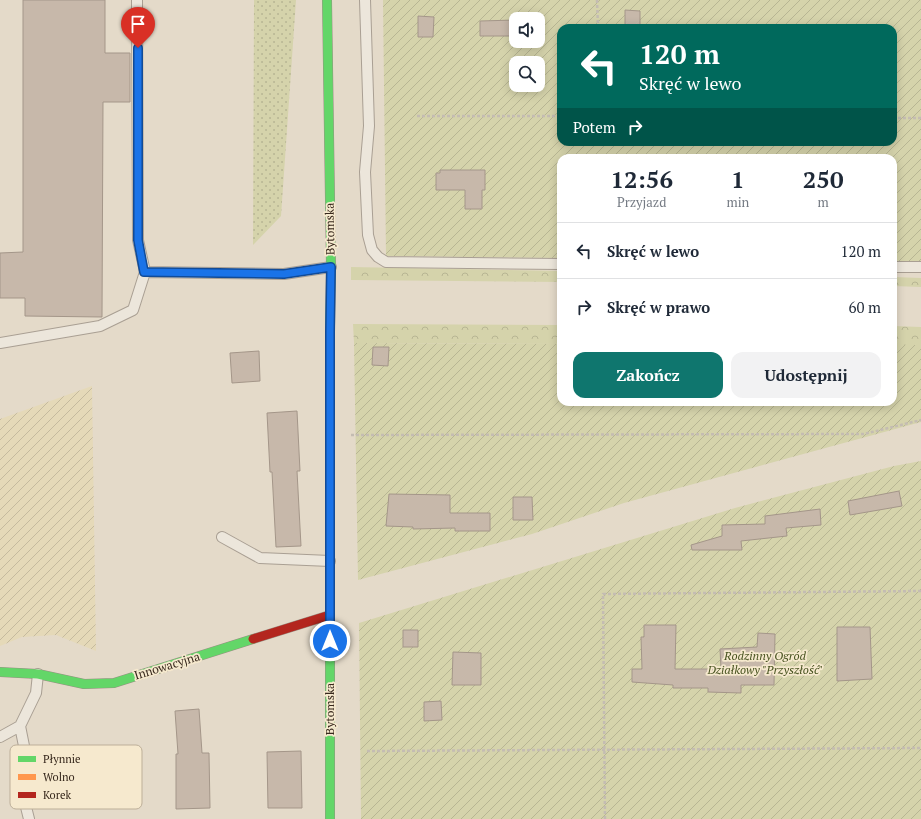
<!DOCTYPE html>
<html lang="pl">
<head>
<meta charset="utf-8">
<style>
	:root { --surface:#fff; --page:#f2f2f3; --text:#1f2937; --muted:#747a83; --line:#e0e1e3; --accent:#0f766e }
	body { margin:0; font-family:"PT Serif",serif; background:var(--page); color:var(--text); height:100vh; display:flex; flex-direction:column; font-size:15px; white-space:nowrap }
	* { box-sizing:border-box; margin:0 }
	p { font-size:13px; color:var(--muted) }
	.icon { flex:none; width:22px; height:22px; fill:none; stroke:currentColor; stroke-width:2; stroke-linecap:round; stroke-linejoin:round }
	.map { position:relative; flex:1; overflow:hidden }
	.side { position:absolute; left:557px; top:154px; width:340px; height:252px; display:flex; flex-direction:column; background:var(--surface); border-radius:12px; box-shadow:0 2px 10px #0003 }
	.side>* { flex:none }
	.top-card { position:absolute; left:557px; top:24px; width:340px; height:122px; border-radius:12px; box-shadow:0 2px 10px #0003; background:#00695c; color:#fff; overflow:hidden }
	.tools { position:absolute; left:509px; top:12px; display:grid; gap:8px }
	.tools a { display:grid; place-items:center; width:36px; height:36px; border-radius:8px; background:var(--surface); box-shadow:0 2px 10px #0003; font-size:20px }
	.pin { position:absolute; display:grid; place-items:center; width:34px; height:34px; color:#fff; margin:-41px -17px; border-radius:50% 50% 50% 0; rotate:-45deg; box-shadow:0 0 4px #0007 }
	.pin .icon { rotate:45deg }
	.me { position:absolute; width:44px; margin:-22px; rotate:0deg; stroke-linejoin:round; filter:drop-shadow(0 0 3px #0008) }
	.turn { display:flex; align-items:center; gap:14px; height:84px; padding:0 16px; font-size:18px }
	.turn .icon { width:52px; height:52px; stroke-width:2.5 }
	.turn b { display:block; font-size:28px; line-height:34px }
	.then { display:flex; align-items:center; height:38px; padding:0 16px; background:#0003; gap:8px; font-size:15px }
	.eta { display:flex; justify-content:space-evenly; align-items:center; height:68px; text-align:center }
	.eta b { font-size:24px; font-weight:800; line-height:28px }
	.cta { display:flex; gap:8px; margin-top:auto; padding:8px 16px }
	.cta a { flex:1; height:46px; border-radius:12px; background:var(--accent); color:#fff; font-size:16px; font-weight:800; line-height:46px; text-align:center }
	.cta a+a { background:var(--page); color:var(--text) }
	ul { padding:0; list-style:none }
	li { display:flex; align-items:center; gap:12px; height:56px; padding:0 16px; border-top:1px solid var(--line) }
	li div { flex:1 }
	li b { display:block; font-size:15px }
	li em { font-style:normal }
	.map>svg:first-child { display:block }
	.farmland { fill:url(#farmland-furrows) }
	.grass { fill:url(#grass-dots) }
	.forest { fill:url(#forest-crowns) }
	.garden { fill:url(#garden-furrows); fill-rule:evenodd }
	.building { fill:#c7b8aa; stroke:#a49689 }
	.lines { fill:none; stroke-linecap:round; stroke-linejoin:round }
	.lane-casing { stroke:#a99f93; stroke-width:12 }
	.fast-casing { stroke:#988f83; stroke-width:10 }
	.slow-casing { stroke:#988f83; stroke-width:10 }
	.jam-casing { stroke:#988f83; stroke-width:10 }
	.path { stroke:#c4bcb2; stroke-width:2.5; stroke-dasharray:3 2; stroke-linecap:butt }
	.lane { stroke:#ece6db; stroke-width:10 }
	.fast { stroke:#63d668; stroke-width:9 }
	.slow { stroke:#ff974d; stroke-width:9 }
	.jam { stroke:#b3261e; stroke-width:9 }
	.route-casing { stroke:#114b97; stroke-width:10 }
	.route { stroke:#1a73e8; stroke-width:7 }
	.labels { text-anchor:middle; stroke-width:3.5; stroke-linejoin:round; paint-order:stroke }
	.street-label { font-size:12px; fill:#37281c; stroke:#f6e9ce }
	.park-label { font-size:12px; font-style:italic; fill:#495421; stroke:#f6e9ce }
	.key { fill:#f6e9ce; stroke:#bdaf99; stroke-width:1 }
	.key-label { font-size:11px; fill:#37281c }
</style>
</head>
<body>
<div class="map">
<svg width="921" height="819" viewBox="0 0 921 819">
	<defs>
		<pattern id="farmland-furrows" width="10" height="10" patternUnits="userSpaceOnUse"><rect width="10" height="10" fill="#e5d9b8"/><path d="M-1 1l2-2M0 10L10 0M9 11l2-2" fill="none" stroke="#c5ba9e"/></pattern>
		<pattern id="grass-dots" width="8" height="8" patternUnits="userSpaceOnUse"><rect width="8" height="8" fill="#d5d3ab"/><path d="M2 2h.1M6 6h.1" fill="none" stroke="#b7b593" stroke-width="1.8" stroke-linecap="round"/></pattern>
		<pattern id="forest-crowns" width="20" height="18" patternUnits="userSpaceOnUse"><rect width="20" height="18" fill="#d5d3ab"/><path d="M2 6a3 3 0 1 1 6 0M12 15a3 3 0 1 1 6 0" fill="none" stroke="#b7b593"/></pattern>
		<pattern id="garden-furrows" width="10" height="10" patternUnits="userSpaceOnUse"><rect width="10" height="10" fill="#d5d3ab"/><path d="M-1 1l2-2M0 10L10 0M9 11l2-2" fill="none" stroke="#b7b593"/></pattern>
	</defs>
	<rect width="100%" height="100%" fill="#e4dac9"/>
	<path class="farmland" d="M92 386 96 651 56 635 22 637 0 646V419Z"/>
	<path class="grass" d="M254 0H296L281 216 253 245Z"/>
	<path class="forest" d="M351 267 561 271V282L351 280Z
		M893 277 921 278V287L893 286Z
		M353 324 561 325V344L354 343Z
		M893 326 921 327V345H893Z"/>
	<path class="garden" d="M383 0H921V262H893V158H561V258L386 256ZM516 19H538V41H516ZM561 28H893V142H561ZM516 63H538V85H516Z
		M354 343 561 344V402H893V345H921V422L624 503 532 534 358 580Z
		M921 461V819H361L359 623 735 508 894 466Z"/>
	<path class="building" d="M23 0H105V53H130V102H103L102 317 25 316V298H0V253L23 252Z
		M625 10 640 11V28H625Z
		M418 16 434 17 433 37H418Z
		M516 20V36H480V21Z
		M440 170H485V190H482V209H465V190H436V173H440Z
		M373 347H389L388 366 372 365Z
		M259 351 260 381 232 383 230 353Z
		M297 411 300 471H297L301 546 276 547 272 472H270L267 413Z
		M899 491 902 506 850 515 848 501Z
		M389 494 450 495V513H490V531H455V528L413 529V527L386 526Z
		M513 497H532L533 520H513Z
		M820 509 821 525 786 528 787 536 741 541 742 550H692L691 545 722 536V525L765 524V516Z
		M644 625H676L675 669H721L720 649 757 647 758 633 775 634 774 685H741V693L708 692V688H673V685L632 682V669H642L641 637H644Z
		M837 627H870L872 679 837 681Z
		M403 630H418V647H403Z
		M453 652 481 653V685H452Z
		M441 701 442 720 424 721V702Z
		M199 709 202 753H209L210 808 176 809V754H178L175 711Z
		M301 751 302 808H268L267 752Z"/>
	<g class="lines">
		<defs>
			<path id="lane" d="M365 0 369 126 365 172 368 235 372 250 378 257 386 262 561 264
				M893 267H921
				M145 272 284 274 331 267
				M0 343 100 326 133 310 145 272 138 240 137 0
				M222 537 260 558 330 561
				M20 726 26 756 23 795 29 819
				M0 737 20 726 36 693 38 674"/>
			<path id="fast" d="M327 0 331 267 330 326
				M330 548V819
				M0 672 38 674 84 684 114 683 253 639"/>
			<path id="slow" d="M330 548V326"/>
			<path id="jam" d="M253 639 330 615"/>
		</defs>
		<use href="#lane" class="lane-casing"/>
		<use href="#fast" class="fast-casing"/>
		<use href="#slow" class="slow-casing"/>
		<use href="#jam" class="jam-casing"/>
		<path class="path" d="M597 0 598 28
			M417 116H561
			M893 118H921
			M351 435 864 434 921 420
			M367 751 921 748
			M605 819 603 594 921 591"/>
		<use href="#lane" class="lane"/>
		<use href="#fast" class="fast"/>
		<use href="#slow" class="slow"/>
		<use href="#jam" class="jam"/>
	</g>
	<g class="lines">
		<defs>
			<path id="route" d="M138 48V240L144 272 284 274 331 267 330 332V641"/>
		</defs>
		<use href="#route" class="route-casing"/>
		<use href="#route" class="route"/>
	</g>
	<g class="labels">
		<g class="street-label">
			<text transform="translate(330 229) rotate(-91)" y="4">Bytomska</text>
			<text transform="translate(167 666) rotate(-17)" y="4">Innowacyjna</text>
			<text transform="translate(330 709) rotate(-90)" y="4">Bytomska</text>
		</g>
		<g class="park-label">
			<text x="765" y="660">Rodzinny Ogród<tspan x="765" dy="14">Działkowy "Przyszłość"</tspan></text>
		</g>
	</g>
	<rect x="10" y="745" width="132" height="64" rx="6" class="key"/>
	<rect x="18" y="756" width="18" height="6" fill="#63d668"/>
	<rect x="18" y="774" width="18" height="6" fill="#ff974d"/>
	<rect x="18" y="792" width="18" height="6" fill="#b3261e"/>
	<g class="key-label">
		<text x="43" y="763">Płynnie</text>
		<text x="43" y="781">Wolno</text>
		<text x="43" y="799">Korek</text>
	</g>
</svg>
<div class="tools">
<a><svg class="icon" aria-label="sound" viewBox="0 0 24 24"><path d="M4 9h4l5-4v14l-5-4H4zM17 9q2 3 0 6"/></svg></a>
<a><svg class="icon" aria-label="search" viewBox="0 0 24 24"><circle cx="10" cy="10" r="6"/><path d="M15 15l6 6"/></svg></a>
</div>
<div class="pin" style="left:138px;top:48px;background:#d93025"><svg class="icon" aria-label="arrive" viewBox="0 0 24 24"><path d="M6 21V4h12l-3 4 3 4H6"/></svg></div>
<svg class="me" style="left:330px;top:641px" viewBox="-20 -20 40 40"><circle r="17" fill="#1a73e8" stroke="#fff" stroke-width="3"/><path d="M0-11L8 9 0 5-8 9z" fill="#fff"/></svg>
<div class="top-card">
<div class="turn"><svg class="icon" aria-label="left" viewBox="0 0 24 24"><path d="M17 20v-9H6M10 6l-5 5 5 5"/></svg><div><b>120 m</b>Skręć w lewo</div></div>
<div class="then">Potem<svg class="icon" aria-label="right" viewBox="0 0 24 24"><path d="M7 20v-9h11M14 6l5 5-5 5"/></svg></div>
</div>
<section class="side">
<div class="eta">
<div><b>12:56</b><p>Przyjazd</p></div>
<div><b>1</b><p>min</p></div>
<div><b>250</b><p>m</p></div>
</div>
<ul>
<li><svg class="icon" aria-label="left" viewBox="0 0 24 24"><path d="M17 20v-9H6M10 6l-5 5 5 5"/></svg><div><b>Skręć w lewo</b></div><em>120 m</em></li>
<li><svg class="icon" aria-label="right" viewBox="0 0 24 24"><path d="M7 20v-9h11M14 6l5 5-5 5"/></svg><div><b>Skręć w prawo</b></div><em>60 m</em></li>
</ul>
<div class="cta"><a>Zakończ</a><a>Udostępnij</a></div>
</section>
</div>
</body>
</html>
